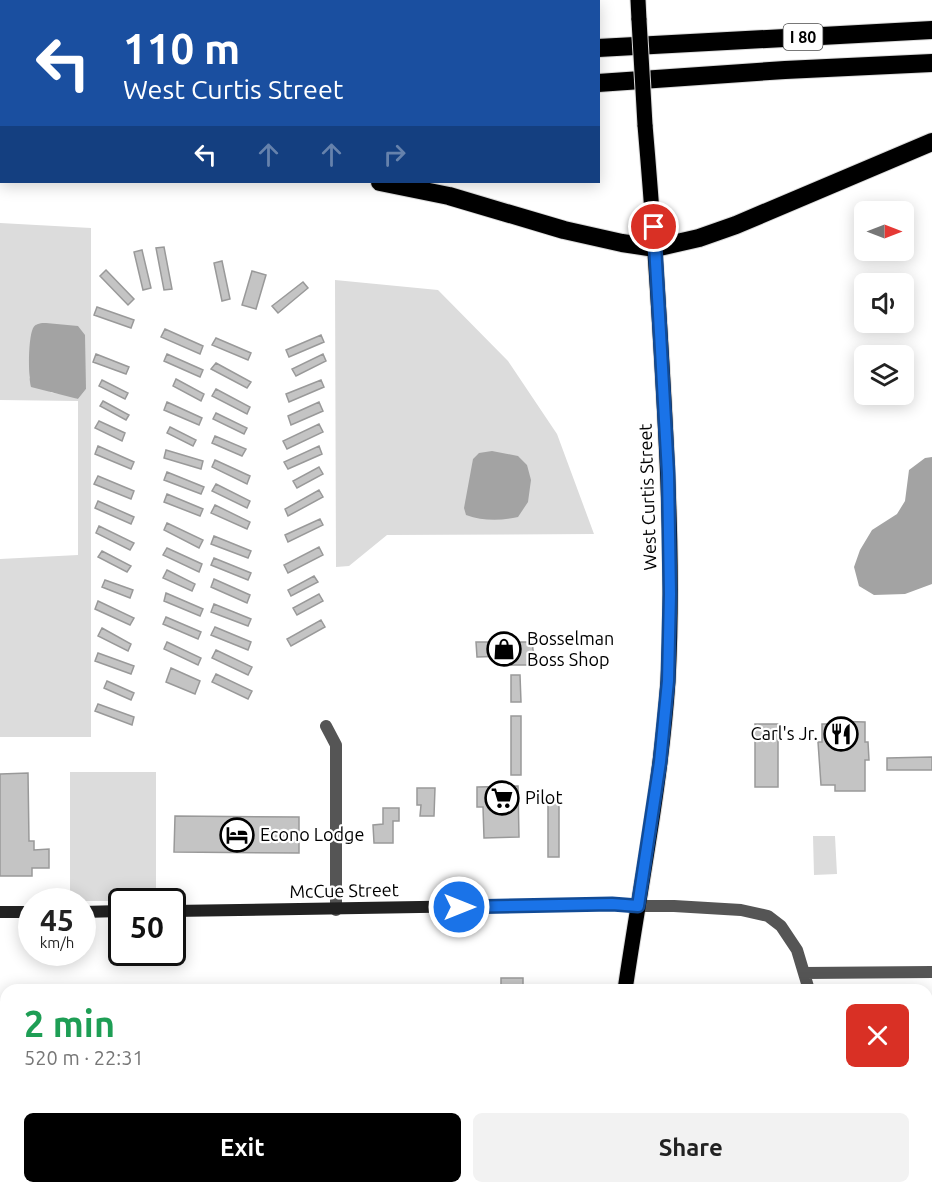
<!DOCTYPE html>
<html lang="en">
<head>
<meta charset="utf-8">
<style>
	:root { --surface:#fff; --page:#f2f2f2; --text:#222; --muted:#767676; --accent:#000 }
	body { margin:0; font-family:Ubuntu,sans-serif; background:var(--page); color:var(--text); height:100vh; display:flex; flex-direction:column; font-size:22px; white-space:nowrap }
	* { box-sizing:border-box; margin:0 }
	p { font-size:20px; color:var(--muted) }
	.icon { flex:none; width:33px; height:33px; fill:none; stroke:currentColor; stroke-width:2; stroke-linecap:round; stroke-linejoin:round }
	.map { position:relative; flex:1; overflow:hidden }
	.drawer { position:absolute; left:0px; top:984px; width:933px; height:210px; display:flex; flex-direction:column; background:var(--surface); border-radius:18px 18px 0 0; box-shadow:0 3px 15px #0003 }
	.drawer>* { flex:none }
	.guide { position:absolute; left:0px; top:0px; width:600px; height:183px; box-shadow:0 3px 15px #0003; background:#1a4fa0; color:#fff; overflow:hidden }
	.needle { width:39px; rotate:90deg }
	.buttons { position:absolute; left:854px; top:201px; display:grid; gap:12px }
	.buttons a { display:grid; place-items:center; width:60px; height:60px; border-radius:9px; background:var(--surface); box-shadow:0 3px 15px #0003; font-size:30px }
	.speed { position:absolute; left:18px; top:888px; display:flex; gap:12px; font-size:30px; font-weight:700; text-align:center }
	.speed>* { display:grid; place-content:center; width:78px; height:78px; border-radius:50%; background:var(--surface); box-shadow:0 3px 15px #0003; line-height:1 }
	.speed small { font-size:15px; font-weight:400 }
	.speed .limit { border:3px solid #111; border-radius:9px; background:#fff; color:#111 }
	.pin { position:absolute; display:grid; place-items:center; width:51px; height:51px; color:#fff; margin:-26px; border:3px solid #fff; border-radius:50%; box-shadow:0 2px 6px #0007 }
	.me { position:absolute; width:66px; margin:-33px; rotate:90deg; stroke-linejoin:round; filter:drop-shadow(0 0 4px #0008) }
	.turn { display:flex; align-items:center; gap:21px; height:126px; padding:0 24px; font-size:27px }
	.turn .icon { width:78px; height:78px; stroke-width:2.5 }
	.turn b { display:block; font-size:42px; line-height:51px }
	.lanes { display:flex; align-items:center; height:57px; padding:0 24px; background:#0003; justify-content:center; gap:30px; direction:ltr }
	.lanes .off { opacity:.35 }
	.round { display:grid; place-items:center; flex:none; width:63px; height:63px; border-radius:9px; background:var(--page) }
	.head { display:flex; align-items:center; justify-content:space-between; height:102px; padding:0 24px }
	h1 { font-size:36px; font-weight:700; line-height:45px; color:#1e9e55 }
	.primary-button { display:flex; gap:12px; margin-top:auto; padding:12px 24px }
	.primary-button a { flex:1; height:69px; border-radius:9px; background:var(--accent); color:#fff; font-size:24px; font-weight:700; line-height:69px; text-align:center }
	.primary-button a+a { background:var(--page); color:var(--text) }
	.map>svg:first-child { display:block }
	.green { fill:#dcdcdc; fill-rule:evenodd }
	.water { fill:#a3a3a3 }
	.building { fill:#c4c4c4; stroke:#999; stroke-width:1.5 }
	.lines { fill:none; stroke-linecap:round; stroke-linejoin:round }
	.primary-casing { stroke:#dbdbdb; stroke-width:17 }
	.motorway-casing { stroke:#dbdbdb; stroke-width:20 }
	.minor { stroke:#555; stroke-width:12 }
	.secondary { stroke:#222; stroke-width:12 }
	.primary { stroke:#000; stroke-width:15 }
	.motorway { stroke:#000; stroke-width:18 }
	.primary-bridge-casing { stroke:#dbdbdb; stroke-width:17; stroke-linecap:butt }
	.primary-bridge { stroke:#000; stroke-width:15 }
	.route-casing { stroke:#114b97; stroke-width:15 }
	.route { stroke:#1a73e8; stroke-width:10 }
	.labels { text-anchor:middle; stroke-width:4.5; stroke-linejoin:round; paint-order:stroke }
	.shield { fill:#fff; stroke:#4c4c4c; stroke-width:1.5 }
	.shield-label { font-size:16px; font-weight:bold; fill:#000 }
	.street-label { font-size:18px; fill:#000; stroke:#fff }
	.poi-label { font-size:18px; fill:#000; stroke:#fff; text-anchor:start }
</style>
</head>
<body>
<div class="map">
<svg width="932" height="1194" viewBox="0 0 932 1194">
	<rect width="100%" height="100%" fill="#fff"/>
	<path class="green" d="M0 223 91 228V737H0V559L78 555V401L0 400ZM46 323 86 389 78 399 65 394 52 393 29 378 33 328 37 324Z
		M335 280 438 290 508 361 557 434 594 534 387 535 349 566 336 567Z
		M70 772H156V901H70Z
		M813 836H835L837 874 814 875Z
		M0 1158 6 1160V1188H541L540 1194H0Z"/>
	<path class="water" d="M46 323 78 326 85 335 86 389 78 399 31 387C28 376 28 339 33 328 36 323 41 323 46 323Z
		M492 451 518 456 527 465 531 480 528 502 518 517C500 521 483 521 466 515L464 508 473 459 479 453Z
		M932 457V584L905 594 874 595 859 586 854 567 860 550 872 530 897 514 905 501 909 470 925 458Z
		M117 1188H232L214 1194H92Z
		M305 1188H554L561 1194C492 1194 424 1194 356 1193 339 1192 321 1194 305 1188Z"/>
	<path class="building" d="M164 247 172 289 164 290 156 248Z
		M142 250 151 288 143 290 134 252Z
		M222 261 230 299 222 301 214 263Z
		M106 270 134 299 128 305 100 276Z
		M252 271 266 275 256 309 242 305Z
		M303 282 308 288 278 313 272 306Z
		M97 307 134 320 131 328 94 315Z
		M165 329 203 346 200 354 161 337Z
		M321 335 324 342 289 357 286 350Z
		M216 338 251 353 248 360 212 345Z
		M96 354 129 367 126 374 93 362Z
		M167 354 203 370 200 377 164 361Z
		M323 354 326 361 296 376 292 369Z
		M216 363 251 382 247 388 211 369Z
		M176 379 204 394 201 401 173 386Z
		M102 380 128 393 125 399 99 386Z
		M321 380 324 387 289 402 286 394Z
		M216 389 250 407 247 414 212 396Z
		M103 401 129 415 126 420 100 406Z
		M167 402 202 418 199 425 164 410Z
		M319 402 323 411 291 425 288 416Z
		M216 413 247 428 244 434 213 419Z
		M99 421 125 433 122 441 95 428Z
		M319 424 323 432 287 449 283 441Z
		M170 427 196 440 193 446 167 433Z
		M215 436 246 449 242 456 212 443Z
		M98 446 134 462 131 469 95 454Z
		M319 446 322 454 288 469 284 462Z
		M166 450 203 461 201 469 164 458Z
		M215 460 250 476 247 484 212 467Z
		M319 467 323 474 297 488 293 481Z
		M167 472 204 487 201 494 164 480Z
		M98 476 134 491 131 499 94 484Z
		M216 484 250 501 247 508 212 491Z
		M319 490 323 497 288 516 285 509Z
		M167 494 203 509 200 516 164 502Z
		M98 501 134 517 131 524 95 508Z
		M215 505 250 522 247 529 211 513Z
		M320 519 323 525 288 542 285 535Z
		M167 523 203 540 199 548 164 530Z
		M99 526 134 543 130 550 96 533Z
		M214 536 251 551 248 558 211 544Z
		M319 547 323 555 288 573 284 565Z
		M167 548 202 564 199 572 163 555Z
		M102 551 131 566 127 572 98 557Z
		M214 558 251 573 248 580 211 565Z
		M167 570 195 584 192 591 163 578Z
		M314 576 318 582 291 596 288 590Z
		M214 579 250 595 247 603 211 587Z
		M105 580 133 590 130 598 102 587Z
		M166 593 203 609 200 616 164 601Z
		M319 594 323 601 297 615 293 608Z
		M98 601 134 618 130 625 95 609Z
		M214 604 251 619 248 626 211 612Z
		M166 617 201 632 198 639 163 624Z
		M321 620 325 627 291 646 287 639Z
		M215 627 251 642 248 650 211 635Z
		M102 628 131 644 128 651 98 636Z
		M167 642 201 658 198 665 164 649Z
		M476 642H532L535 665H511V656L477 657Z
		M216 650 252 667 248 675 212 658Z
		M98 653 134 666 131 674 95 661Z
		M171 668 200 681 195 694 166 682Z
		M216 674 252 691 248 699 212 682Z
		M511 675H520L521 702H511Z
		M107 681 134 693 131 700 104 688Z
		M98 704 134 717 132 725 95 711Z
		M511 716H521V775H511Z
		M830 721 865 722V742H868L869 760H865V791H835V785H821L818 742H822V724H830Z
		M755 724H778V787H755Z
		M932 757V770H887V758Z
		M28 773 29 841H34V850L49 849V868H32V876H0V774Z
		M518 786 519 837 484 838 483 807H477V787Z
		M417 788H435L434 816H420L421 805H417Z
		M548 796H559V857H548Z
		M383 808H399V821H393V843H374L373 825 383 824Z
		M175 816 299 817V853L174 852Z
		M501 978H523V990H501Z
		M873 1188H895L916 1192V1194H872Z"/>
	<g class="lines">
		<defs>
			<path id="primary" d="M638 0 639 20
				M625 990C640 887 661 785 668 681 673 587 669 493 664 400 659 308 653 217 645 125
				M590 1194 591 1188"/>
			<path id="motorway" d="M322 2 328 0
				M598 48 932 30
				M0 69H2
				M598 83 785 70 932 63
				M0 120H2
				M0 136H2
				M380 182 449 196 564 230 622 243 655 248 699 238 736 225 932 142"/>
		</defs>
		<use href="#primary" class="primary-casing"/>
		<use href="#motorway" class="motorway-casing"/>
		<path class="minor" d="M326 726 336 745V910
			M638 906H674L741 910 768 916 781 926 797 950 809 990
			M804 973 932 972
			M927 1159H932"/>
		<path class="secondary" d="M172 911 612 904 638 906
			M0 912H32
			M82 912 122 911"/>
		<use href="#primary" class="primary"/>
		<use href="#motorway" class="motorway"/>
		<defs>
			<path id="primary-bridge" d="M639 20 645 125"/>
		</defs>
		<use href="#primary-bridge" class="primary-bridge-casing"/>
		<use href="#primary-bridge" class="primary-bridge"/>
	</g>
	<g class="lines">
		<defs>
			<path id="route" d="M459 907 612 904 638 906 660 762 668 681 670 594 668 473 654 227"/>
		</defs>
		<use href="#route" class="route-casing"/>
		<use href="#route" class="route"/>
	</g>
	<defs>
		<symbol id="shop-ring" viewBox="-11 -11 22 22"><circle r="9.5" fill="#fff" stroke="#000" stroke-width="1.5"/><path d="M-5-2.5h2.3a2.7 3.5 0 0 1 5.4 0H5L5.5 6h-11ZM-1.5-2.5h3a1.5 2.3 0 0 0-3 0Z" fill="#000"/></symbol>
		<symbol id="restaurant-ring" viewBox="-11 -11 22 22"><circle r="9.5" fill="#fff" stroke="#000" stroke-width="1.5"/><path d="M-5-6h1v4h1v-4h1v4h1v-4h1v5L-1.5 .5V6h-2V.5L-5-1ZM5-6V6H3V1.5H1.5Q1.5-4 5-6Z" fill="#000"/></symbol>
		<symbol id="supermarket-ring" viewBox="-11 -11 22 22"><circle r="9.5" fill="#fff" stroke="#000" stroke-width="1.5"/><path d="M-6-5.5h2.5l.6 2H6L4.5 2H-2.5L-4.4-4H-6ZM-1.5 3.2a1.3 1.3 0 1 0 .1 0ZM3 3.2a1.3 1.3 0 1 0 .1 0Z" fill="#000"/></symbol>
		<symbol id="hotel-ring" viewBox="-11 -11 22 22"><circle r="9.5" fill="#fff" stroke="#000" stroke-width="1.5"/><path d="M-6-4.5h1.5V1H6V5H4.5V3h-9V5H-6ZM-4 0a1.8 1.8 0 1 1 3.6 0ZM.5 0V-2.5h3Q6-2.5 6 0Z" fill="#000"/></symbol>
	</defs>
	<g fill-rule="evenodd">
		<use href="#shop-ring" x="485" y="630" width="38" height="38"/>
		<use href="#restaurant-ring" x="822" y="715" width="38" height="38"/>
		<use href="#supermarket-ring" x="483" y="779" width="38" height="38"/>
		<use href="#hotel-ring" x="218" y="816" width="38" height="38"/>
	</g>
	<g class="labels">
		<rect class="shield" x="783.5" y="24" width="39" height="26" rx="4.5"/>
		<g class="shield-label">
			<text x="803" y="43">I 80</text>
		</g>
		<g class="street-label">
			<text transform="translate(648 497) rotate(-92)" y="6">West Curtis Street</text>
			<text transform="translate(344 891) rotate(-1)" y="6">McCue Street</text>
		</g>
		<g class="poi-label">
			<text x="527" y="645">Bosselman<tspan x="527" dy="21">Boss Shop</tspan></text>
			<text x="818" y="740" text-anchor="end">Carl's Jr.</text>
			<text x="525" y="804">Pilot</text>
			<text x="260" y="841">Econo Lodge</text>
		</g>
	</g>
</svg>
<div class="buttons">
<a><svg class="needle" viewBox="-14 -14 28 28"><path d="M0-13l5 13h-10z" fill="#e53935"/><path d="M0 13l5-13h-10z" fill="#767676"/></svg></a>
<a><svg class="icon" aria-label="sound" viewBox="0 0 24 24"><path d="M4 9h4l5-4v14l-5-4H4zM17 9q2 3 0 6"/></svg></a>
<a><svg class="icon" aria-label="layers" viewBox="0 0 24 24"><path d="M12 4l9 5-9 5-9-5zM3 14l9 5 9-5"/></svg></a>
</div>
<div class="speed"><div>45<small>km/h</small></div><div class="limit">50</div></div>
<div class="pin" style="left:654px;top:227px;background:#d93025"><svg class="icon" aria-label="arrive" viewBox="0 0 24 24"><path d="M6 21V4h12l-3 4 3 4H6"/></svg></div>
<svg class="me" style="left:459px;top:907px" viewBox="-20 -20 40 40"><circle r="17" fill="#1a73e8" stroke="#fff" stroke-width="3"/><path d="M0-11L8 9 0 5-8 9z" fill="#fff"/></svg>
<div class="guide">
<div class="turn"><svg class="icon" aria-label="left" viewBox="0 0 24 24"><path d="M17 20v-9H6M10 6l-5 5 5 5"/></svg><div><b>110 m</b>West Curtis Street</div></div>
<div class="lanes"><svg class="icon" aria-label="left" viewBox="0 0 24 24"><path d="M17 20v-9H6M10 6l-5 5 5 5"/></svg><svg class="icon off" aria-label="ahead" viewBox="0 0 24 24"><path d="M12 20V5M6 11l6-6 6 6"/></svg><svg class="icon off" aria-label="ahead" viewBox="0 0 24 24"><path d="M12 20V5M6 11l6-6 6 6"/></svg><svg class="icon off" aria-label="right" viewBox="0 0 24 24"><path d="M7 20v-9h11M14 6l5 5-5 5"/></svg></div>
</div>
<section class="drawer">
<div class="head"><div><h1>2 min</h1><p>520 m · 22:31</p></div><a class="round" style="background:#d93025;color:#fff"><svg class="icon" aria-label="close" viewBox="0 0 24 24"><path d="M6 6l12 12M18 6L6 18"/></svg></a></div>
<div class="primary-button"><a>Exit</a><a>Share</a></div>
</section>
</div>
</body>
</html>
